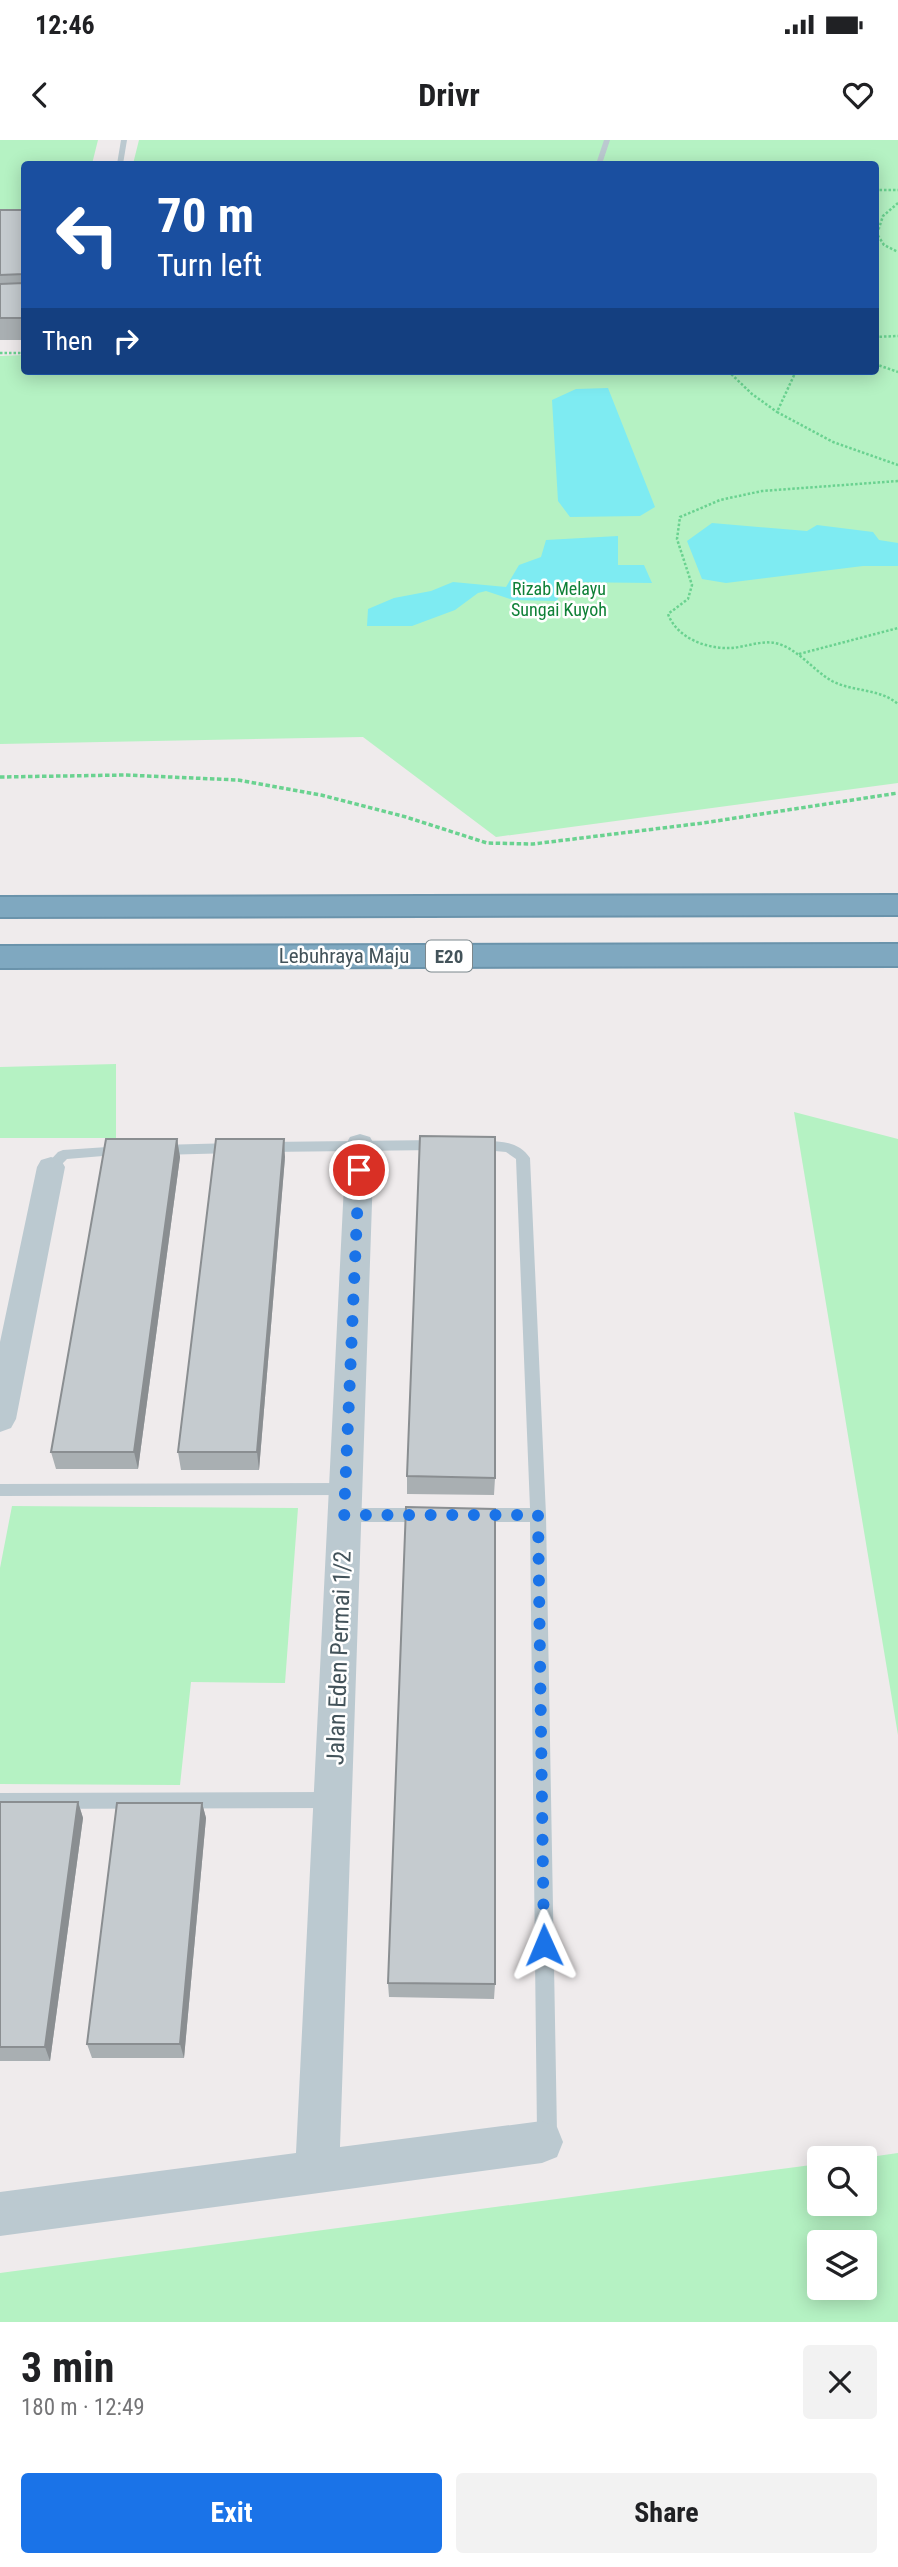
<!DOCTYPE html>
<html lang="en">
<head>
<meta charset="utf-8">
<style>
	:root { --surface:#fff; --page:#f2f2f2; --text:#202124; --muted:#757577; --accent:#1a73e8 }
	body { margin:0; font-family:"Roboto Condensed",sans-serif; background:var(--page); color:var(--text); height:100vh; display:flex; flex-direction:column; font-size:26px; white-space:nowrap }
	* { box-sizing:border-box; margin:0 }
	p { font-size:23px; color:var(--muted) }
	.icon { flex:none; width:38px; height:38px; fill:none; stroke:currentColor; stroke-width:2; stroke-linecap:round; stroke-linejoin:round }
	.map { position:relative; height:2182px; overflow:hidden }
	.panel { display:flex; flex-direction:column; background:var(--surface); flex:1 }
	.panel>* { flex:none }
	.guide { position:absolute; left:21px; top:21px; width:858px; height:214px; border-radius:7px; box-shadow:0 4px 18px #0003; background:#1a4fa0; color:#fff; overflow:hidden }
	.tools { position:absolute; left:807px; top:2006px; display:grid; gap:14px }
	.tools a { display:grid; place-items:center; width:70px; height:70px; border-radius:7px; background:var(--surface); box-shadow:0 4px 18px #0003; font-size:35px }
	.pin { position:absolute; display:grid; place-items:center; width:60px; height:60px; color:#fff; margin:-30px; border:4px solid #fff; border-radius:50%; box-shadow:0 2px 7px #0007 }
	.me { position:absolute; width:77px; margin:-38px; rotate:359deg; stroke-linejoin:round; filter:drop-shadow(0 0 5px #0008) }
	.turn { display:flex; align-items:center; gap:24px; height:147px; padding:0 21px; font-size:32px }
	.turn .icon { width:91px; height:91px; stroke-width:2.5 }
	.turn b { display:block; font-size:49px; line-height:60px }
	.then { display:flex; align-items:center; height:66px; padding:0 21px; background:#0003; gap:14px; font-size:26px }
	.round { display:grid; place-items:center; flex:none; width:74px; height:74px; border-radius:7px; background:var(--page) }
	.headline { display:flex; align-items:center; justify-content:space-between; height:119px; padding:0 21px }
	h1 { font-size:42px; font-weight:700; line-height:52px }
	.button { display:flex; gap:14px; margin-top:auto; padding:14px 21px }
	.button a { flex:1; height:80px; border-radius:7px; background:var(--accent); color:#fff; font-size:28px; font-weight:700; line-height:80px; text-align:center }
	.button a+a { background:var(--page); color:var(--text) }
	.status { display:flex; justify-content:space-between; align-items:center; height:49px; padding:0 35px; background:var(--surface); direction:ltr }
	.status svg { height:19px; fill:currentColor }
	header { display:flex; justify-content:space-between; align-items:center; height:91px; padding:0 21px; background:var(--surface); font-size:32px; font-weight:700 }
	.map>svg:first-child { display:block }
	.green { fill:#b5f2c3; fill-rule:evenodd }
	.water { fill:#7eebf2 }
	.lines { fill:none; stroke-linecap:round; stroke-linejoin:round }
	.highway-casing { stroke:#6a93ab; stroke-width:4 }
	.path-far1 { stroke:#6ad290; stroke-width:2.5; stroke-dasharray:2.5 2; stroke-linecap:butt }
	.path { stroke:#6ad290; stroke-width:3.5; stroke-dasharray:4.5 2.5; stroke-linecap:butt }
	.lane { fill:#bbc9d0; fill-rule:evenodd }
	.street { fill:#bbc9d0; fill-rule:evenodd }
	.highway { fill:#7fa8c0; fill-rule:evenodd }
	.wall { fill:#a9afb2 }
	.shaded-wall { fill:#8a8e91 }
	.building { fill:#c5cbcf; stroke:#8a8e91; stroke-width:2 }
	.route { stroke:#1a73e8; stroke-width:12; stroke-dasharray:0 21.6 }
	.labels { text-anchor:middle; stroke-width:5; stroke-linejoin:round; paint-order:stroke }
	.far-park-label { font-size:18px; fill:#0f8037; stroke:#fff }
	.shield { fill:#fff; stroke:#7b878c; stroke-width:2 }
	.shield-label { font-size:19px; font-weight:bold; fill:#43535a }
	.street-label { font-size:21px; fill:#43535a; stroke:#fff }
	.near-street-label { font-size:24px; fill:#43535a; stroke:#fff }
</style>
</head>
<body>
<div class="status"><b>12:46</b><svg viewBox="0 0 49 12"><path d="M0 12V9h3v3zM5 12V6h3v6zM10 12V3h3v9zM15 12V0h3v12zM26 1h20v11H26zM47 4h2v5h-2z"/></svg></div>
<header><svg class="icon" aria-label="back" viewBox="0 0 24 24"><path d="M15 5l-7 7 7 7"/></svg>Drivr<svg class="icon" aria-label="heart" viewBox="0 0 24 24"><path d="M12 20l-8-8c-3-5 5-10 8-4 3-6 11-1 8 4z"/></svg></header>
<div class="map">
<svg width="898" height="2182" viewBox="0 0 898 2182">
	<rect width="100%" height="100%" fill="#efebec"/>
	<path class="green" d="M0 0H98L92 24H24V80L0 81Z
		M139 0H898V643L496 697 363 597 0 604V216L24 215V231H875V24H133Z
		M116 924V998H0V927Z
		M794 972 898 999V1595Z
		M12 1366 298 1368 285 1543 191 1542 180 1645 0 1644V1428Z
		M898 2013V2182H0V2133L819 2024V2063H864L863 2018ZM819 2102H864V2147H819Z"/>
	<path class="water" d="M608 248 655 367 640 376 570 377 558 361 552 260 576 249Z
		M712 383 807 391 817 385 873 392 879 400 898 403V426H863L726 443 702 439 687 401Z
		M618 396V425H644L652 443 565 442 557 461 513 460 486 451 478 453 455 470 412 486H367L368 469 394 458 431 451 453 442 506 447 519 425 541 417 546 400Z"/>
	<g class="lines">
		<defs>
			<path id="highway" d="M898 755V775L0 777V757Z
				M898 804V826L0 828V806Z"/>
		</defs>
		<use href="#highway" class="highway-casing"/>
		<path class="path-far1" d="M875 50H898
			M898 63 883 76 877 94 884 105 898 112
			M875 197 898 196
			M0 213H24
			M875 224 898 232
			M728 231 752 254 777 272
			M796 231 777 272 833 302 898 325
			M898 341 762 351 720 360 680 377 677 399 692 445 688 459 668 474C677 498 706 509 731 508 747 507 763 499 779 504 800 511 813 530 832 541 853 552 879 548 898 564
			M799 514 898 488"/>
		<path class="path" d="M0 637 125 635 238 640 321 655 406 677 487 703 533 704 703 683 898 653"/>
		<path class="lane" d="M121 0H127L123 24H117Z
			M604 0H610L602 24H596Z
			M437 1000 444 1005 437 1010 268 1012 261 1007 268 1002Z
			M478 1001C498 1001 518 1000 530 1018L546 1375 557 1993 550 2008 543 2011 536 2008 533 2001 537 1992 530 1382H475L469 1380 467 1375 469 1370 475 1368H530L516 1019 506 1012 473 1009 471 1006Z
			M234 1003 241 1008 234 1013 160 1015 153 1010 160 1005Z
			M122 1006 129 1011 127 1014 67 1019 56 1030 51 1032 44 1027 58 1012 63 1010Z
			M346 1343 352 1344 354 1349 352 1354 346 1355 0 1356V1344Z
			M344 1368H424L430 1370 432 1375 430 1380 424 1382H344L338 1380 336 1375 338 1370Z
			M331 1652 337 1654 340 1660 337 1666 331 1668 0 1669V1653Z"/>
		<path class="street" d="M360 994 370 997 374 1004 340 2007 542 1981 557 1987 563 2002 557 2017 542 2023 0 2096V2052L296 2013 346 1004 350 997Z
			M51 1017 61 1020 65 1027 16 1279 11 1288 0 1292V1202L37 1027 41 1020Z"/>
		<use href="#highway" class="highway"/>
	</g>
	<path class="wall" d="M0 70H24V200H0Z
		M177 999 180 1017 138 1329H56L51 1312Z
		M285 1017 259 1330H181L178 1312Z
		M407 1336 495 1338 494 1355 407 1354Z
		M0 1662H78L83 1678 50 1921H0Z
		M202 1663 206 1678 184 1918H92L87 1904Z
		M388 1843 495 1844 494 1859 389 1857Z"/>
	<path class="shaded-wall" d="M177 999 180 1017 138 1329 134 1312Z
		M284 999 285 1017 259 1330 257 1312Z
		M78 1662 83 1678 50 1921 45 1907Z
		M202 1663 206 1678 184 1918 180 1904Z"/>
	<path class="building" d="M0 70H24V134L0 135Z
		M24 143V178H0V144Z
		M420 996 495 997V1338L407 1336Z
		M106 999H177L134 1312H51Z
		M216 999H284L257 1312H178Z
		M406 1367 495 1369V1844L388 1843Z
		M0 1662H78L45 1907H0Z
		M117 1663H202L180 1904H87Z"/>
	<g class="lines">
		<path class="route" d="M359 1030 344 1375H538L544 1805"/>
	</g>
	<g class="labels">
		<g class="far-park-label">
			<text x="559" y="455">Rizab Melayu<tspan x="559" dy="21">Sungai Kuyoh</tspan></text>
		</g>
		<rect class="shield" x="426" y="800.5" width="46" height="31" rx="5"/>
		<g class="shield-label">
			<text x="449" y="823">E20</text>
		</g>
		<g class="street-label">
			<text x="344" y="823">Lebuhraya Maju</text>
		</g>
		<g class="near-street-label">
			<text transform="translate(339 1518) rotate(-88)" y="8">Jalan Eden Permai 1/2</text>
		</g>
	</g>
</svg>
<div class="tools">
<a><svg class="icon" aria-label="search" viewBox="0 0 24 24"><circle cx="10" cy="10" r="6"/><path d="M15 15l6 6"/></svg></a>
<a><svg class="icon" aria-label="layers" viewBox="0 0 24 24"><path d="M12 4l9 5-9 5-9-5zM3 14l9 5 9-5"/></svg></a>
</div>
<div class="pin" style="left:359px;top:1030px;background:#d93025"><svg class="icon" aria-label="arrive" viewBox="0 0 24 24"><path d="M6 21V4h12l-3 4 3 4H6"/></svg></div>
<svg class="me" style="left:544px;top:1805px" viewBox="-20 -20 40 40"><path d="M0-17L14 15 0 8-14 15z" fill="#1a73e8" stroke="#fff" stroke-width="4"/></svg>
<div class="guide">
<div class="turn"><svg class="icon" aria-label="left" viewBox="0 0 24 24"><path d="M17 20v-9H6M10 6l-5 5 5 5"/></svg><div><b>70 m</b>Turn left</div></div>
<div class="then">Then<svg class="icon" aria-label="right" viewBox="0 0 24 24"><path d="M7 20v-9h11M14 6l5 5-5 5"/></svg></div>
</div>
</div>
<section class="panel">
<div class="headline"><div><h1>3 min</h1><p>180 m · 12:49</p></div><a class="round"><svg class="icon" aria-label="close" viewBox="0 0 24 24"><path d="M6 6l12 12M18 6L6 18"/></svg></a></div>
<div class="button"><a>Exit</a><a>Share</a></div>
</section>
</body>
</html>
